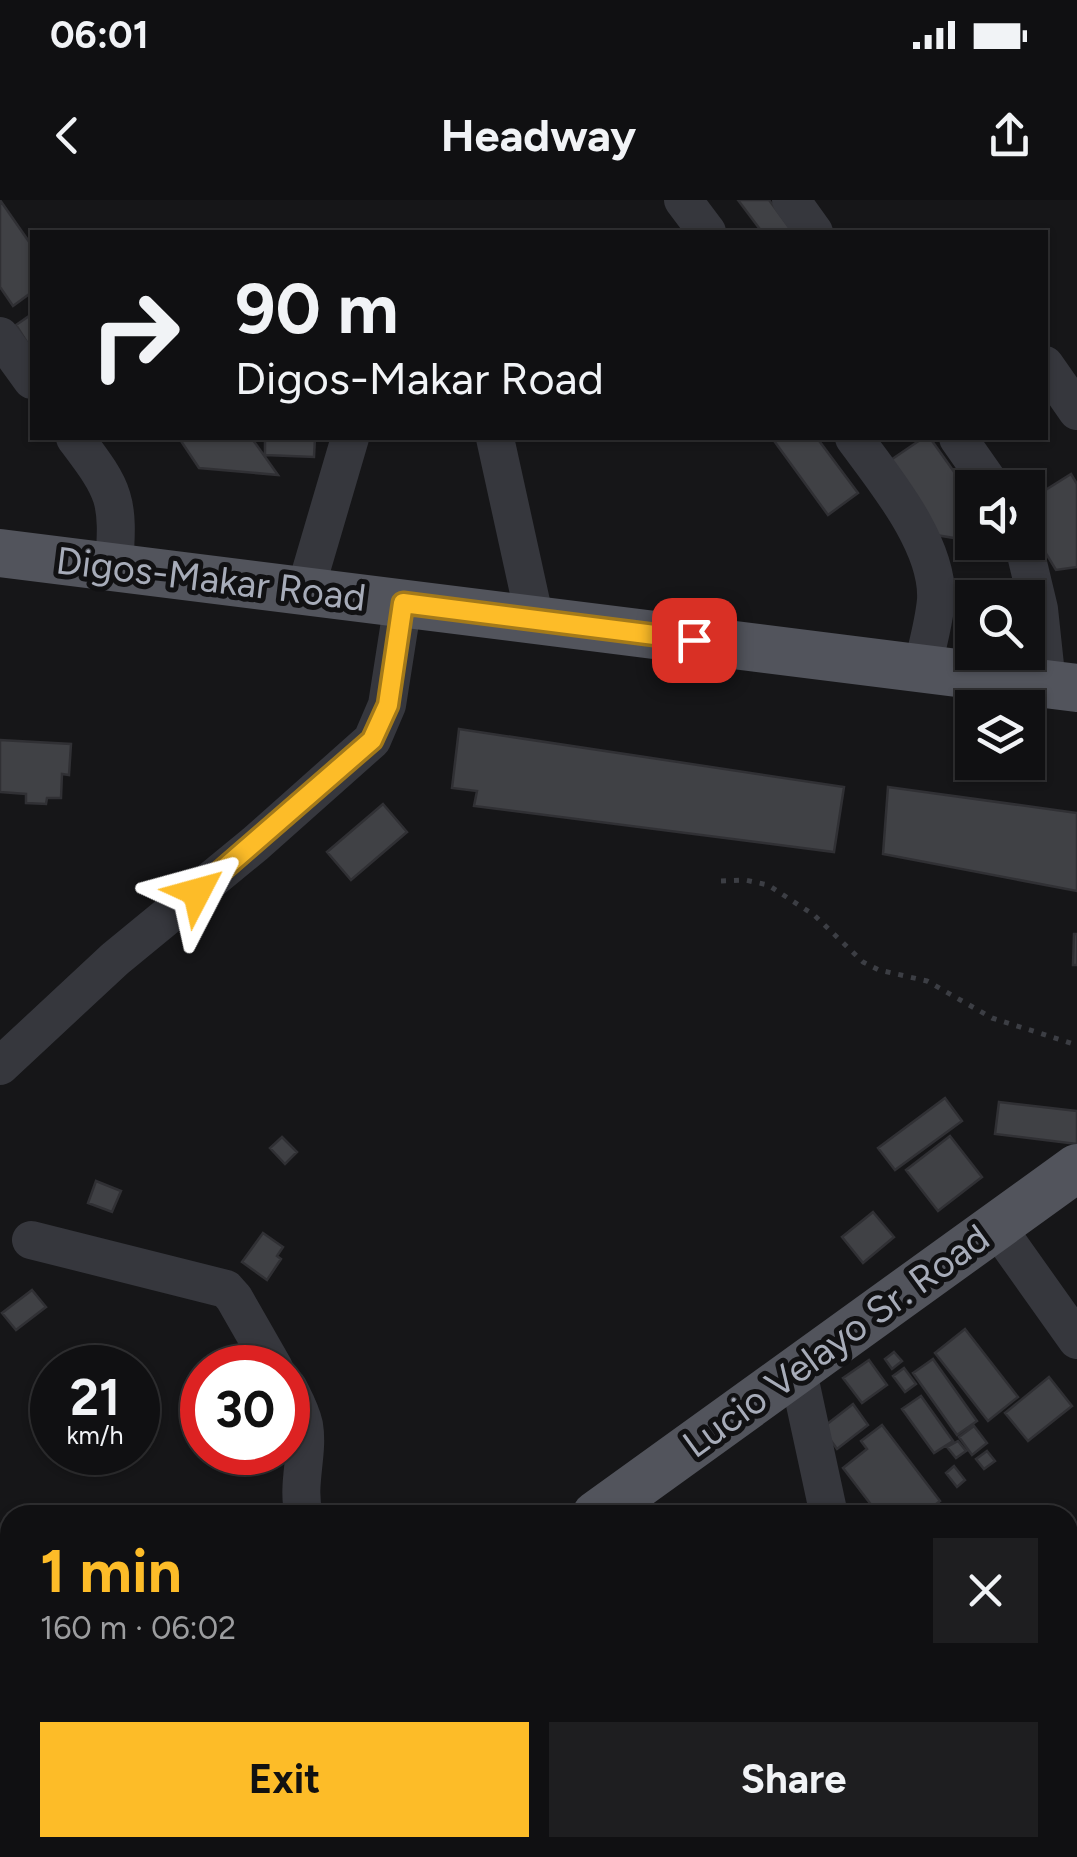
<!DOCTYPE html>
<html lang="en">
<head>
<meta charset="utf-8">
<style>
	:root { --surface:#101012; --page:#1e1e20; --text:#f1f3f6; --muted:#9c9d9f; --line:#303032; --accent:#fdbc28 }
	body { margin:0; font-family:Figtree,sans-serif; background:var(--page); color:var(--text); height:100vh; display:flex; flex-direction:column; font-size:38px; white-space:nowrap }
	* { box-sizing:border-box; margin:0 }
	p { font-size:32px; color:var(--muted) }
	.icon { flex:none; width:55px; height:55px; fill:none; stroke:currentColor; stroke-width:2; stroke-linecap:round; stroke-linejoin:round }
	.map { position:relative; flex:1; overflow:hidden }
	.drawer { position:absolute; left:0px; top:1305px; width:1078px; height:352px; display:flex; flex-direction:column; background:var(--surface); border-radius:30px 30px 0 0; box-shadow:0 2px 8px #0004,0 0 0 2px var(--line) }
	.drawer>* { flex:none }
	.hud { position:absolute; left:30px; top:30px; width:1018px; height:210px; border-radius:0px; box-shadow:0 2px 8px #0004,0 0 0 2px var(--line); background:#101012; color:var(--text); overflow:hidden }
	.tools { position:absolute; left:955px; top:270px; display:grid; gap:20px }
	.tools a { display:grid; place-items:center; width:90px; height:90px; border-radius:0px; background:var(--surface); box-shadow:0 2px 8px #0004,0 0 0 2px var(--line); font-size:50px }
	.speed { position:absolute; left:30px; top:1145px; display:flex; gap:20px; font-size:50px; font-weight:700; text-align:center }
	.speed>* { display:grid; place-content:center; width:130px; height:130px; border-radius:50%; background:var(--surface); box-shadow:0 2px 8px #0004,0 0 0 2px var(--line); line-height:1 }
	.speed small { font-size:25px; font-weight:400 }
	.speed .limit { border:15px solid #d22; background:#fff; color:#111 }
	.pin { position:absolute; display:grid; place-items:center; width:85px; height:85px; color:#fff; margin:-42px; border-radius:20px; box-shadow:0 5px 15px #0006 }
	.me { position:absolute; width:110px; margin:-55px; rotate:51deg; stroke-linejoin:round; filter:drop-shadow(0 0 8px #0008) }
	.turn { display:flex; align-items:center; gap:35px; height:210px; padding:0 40px; font-size:45px }
	.turn .icon { width:130px; height:130px; stroke-width:2.5 }
	.turn b { display:block; font-size:70px; line-height:85px }
	.round { display:grid; place-items:center; flex:none; width:105px; height:105px; border-radius:0px; background:var(--page) }
	.head { display:flex; align-items:center; justify-content:space-between; height:170px; padding:0 40px }
	h1 { font-size:60px; font-weight:700; line-height:75px; color:var(--accent) }
	.action { display:flex; gap:20px; margin-top:auto; padding:20px 40px }
	.action a { flex:1; height:115px; border-radius:0px; background:var(--accent); color:#111; font-size:40px; font-weight:700; line-height:115px; text-align:center }
	.action a+a { background:var(--page); color:var(--text) }
	.status { display:flex; justify-content:space-between; align-items:center; height:70px; padding:0 50px; background:var(--surface); direction:ltr }
	.status svg { height:28px; fill:currentColor }
	header { display:flex; justify-content:space-between; align-items:center; height:130px; padding:0 40px; background:var(--surface); font-size:45px; font-weight:700 }
	.map>svg:first-child { display:block }
	.building { fill:#404145; stroke:#303034; stroke-width:2.5 }
	.lines { fill:none; stroke-linecap:round; stroke-linejoin:round }
	.path { stroke:#3c3e44; stroke-width:5; stroke-dasharray:5 8; stroke-linecap:butt }
	.minor { stroke:#36373d; stroke-width:38 }
	.major { stroke:#52545c; stroke-width:48 }
	.route-casing { stroke:#a47a1a; stroke-width:25 }
	.route { stroke:#fdbc28; stroke-width:18 }
	.labels { text-anchor:middle; stroke-width:10; stroke-linejoin:round; paint-order:stroke }
	.street-label { font-size:38px; fill:#a7acb9; stroke:#111113 }
</style>
</head>
<body>
<div class="status"><b>06:01</b><svg viewBox="0 0 49 12"><path d="M0 12V9h3v3zM5 12V6h3v6zM10 12V3h3v9zM15 12V0h3v12zM26 1h20v11H26zM47 4h2v5h-2z"/></svg></div>
<header><svg class="icon" aria-label="back" viewBox="0 0 24 24"><path d="M15 5l-7 7 7 7"/></svg>Headway<svg class="icon" aria-label="share" viewBox="0 0 24 24"><path d="M12 15V3M7 8l5-5 5 5M5 13v7h14v-7"/></svg></header>
<div class="map">
<svg width="1077" height="1657" viewBox="0 0 1077 1657">
	<rect width="100%" height="100%" fill="#161618"/>
	<path class="building" d="M0 0 32 46V92L13 106 0 87Z
		M738 0H769L793 32H762Z
		M32 114V150L16 125Z
		M179 238 253 240 278 275 199 268Z
		M265 238H315L314 257 265 255Z
		M772 238H817L858 293 828 315Z
		M923 238H930L972 297V341L930 334 882 266Z
		M1071 274 1077 284V367L1056 370 1028 324V301Z
		M459 529 844 587 834 652 474 606 477 591 452 588Z
		M0 540 71 544 69 575 62 574 61 598H47L46 604 26 603V594L0 592Z
		M888 587 1077 613V691L883 654Z
		M383 604 407 632 351 680 327 652Z
		M1074 734H1077V765H1073Z
		M945 898 962 921 895 970 878 948Z
		M999 902 1077 911V944L995 934Z
		M950 936 982 977 938 1011 906 970Z
		M282 937 297 952 285 964 270 948Z
		M96 981 121 991 112 1012 88 1003Z
		M873 1012 894 1037 863 1063 842 1037Z
		M263 1033 283 1047 277 1056 281 1059 267 1080 242 1062Z
		M32 1090 46 1107 16 1130 2 1113Z
		M965 1129 1018 1197 988 1221 935 1153Z
		M894 1152 902 1161 892 1169 885 1159Z
		M933 1159 977 1221 957 1235 913 1173Z
		M869 1160 887 1185 862 1203 843 1178Z
		M904 1168 916 1184 905 1192 893 1176Z
		M1049 1177 1072 1206 1028 1241 1005 1213Z
		M921 1196 953 1241 934 1253 902 1209Z
		M853 1204 868 1225 837 1249 822 1228Z
		M882 1225 940 1301 922 1315H879L843 1268 867 1249 861 1241Z
		M974 1226 987 1243 972 1255 959 1237Z
		M958 1241 966 1251 956 1258 947 1247Z
		M987 1251 995 1261 984 1269 976 1259Z
		M954 1266 965 1280 957 1287 946 1273Z
		M1077 1464V1490L1068 1477V1471Z
		M1075 1532 1077 1535 1076 1580 1070 1573 1068 1575V1537Z
		M10 1572V1636L0 1643V1579Z
		M45 1648H68L75 1657H48Z
		M239 1648H273L281 1657H246Z"/>
	<g class="lines">
		<path class="path" d="M721 681 745 680 768 685 814 715 863 762 879 770 927 781 992 818 1077 845"/>
		<path class="minor" d="M683 0 707 32
			M791 0 814 32
			M0 136 32 180
			M1045 165 1077 211
			M75 238C116 292 119 299 114 367
			M495 238 535 420
			M854 238C885 280 939 345 936 400 934 423 927 447 922 469
			M958 238 993 288
			M1023 342 1039 409 1047 484
			M305 391 350 238
			M0 866 115 759 255 644 372 540 387 505 403 403
			M996 1026 1077 1140
			M31 1040 226 1089 234 1098 274 1168
			M797 1167 829 1315
			M288 1187C294 1199 301 1211 304 1225 309 1254 296 1285 304 1315
			M1068 1433 1077 1426
			M1068 1631 1077 1625
			M401 1648 408 1657
			M902 1648 904 1657
			M21 1657 35 1648
			M737 1657 752 1648
			M1030 1657 1044 1648"/>
		<path class="major" d="M0 353 1077 488
			M596 1315 1077 968
			M133 1657 145 1648"/>
	</g>
	<g class="lines">
		<defs>
			<path id="route" d="M197 692 372 540 388 505 403 403 694 440"/>
		</defs>
		<use href="#route" class="route-casing"/>
		<use href="#route" class="route"/>
	</g>
	<g class="labels">
		<g class="street-label">
			<text transform="translate(211 379) rotate(7)" y="13">Digos-Makar Road</text>
			<text transform="translate(836 1141) rotate(-36)" y="13">Lucio Velayo Sr. Road</text>
		</g>
	</g>
</svg>
<div class="tools">
<a><svg class="icon" aria-label="sound" viewBox="0 0 24 24"><path d="M4 9h4l5-4v14l-5-4H4zM17 9q2 3 0 6"/></svg></a>
<a><svg class="icon" aria-label="search" viewBox="0 0 24 24"><circle cx="10" cy="10" r="6"/><path d="M15 15l6 6"/></svg></a>
<a><svg class="icon" aria-label="layers" viewBox="0 0 24 24"><path d="M12 4l9 5-9 5-9-5zM3 14l9 5 9-5"/></svg></a>
</div>
<div class="speed"><div>21<small>km/h</small></div><div class="limit">30</div></div>
<div class="pin" style="left:694px;top:440px;background:#d93025"><svg class="icon" aria-label="arrive" viewBox="0 0 24 24"><path d="M6 21V4h12l-3 4 3 4H6"/></svg></div>
<svg class="me" style="left:197px;top:692px" viewBox="-20 -20 40 40"><path d="M0-17L14 15 0 8-14 15z" fill="#fdbc28" stroke="#fff" stroke-width="4"/></svg>
<div class="hud">
<div class="turn"><svg class="icon" aria-label="right" viewBox="0 0 24 24"><path d="M7 20v-9h11M14 6l5 5-5 5"/></svg><div><b>90 m</b>Digos-Makar Road</div></div>
</div>
<section class="drawer">
<div class="head"><div><h1>1 min</h1><p>160 m · 06:02</p></div><a class="round"><svg class="icon" aria-label="close" viewBox="0 0 24 24"><path d="M6 6l12 12M18 6L6 18"/></svg></a></div>
<div class="action"><a>Exit</a><a>Share</a></div>
</section>
</div>
</body>
</html>
